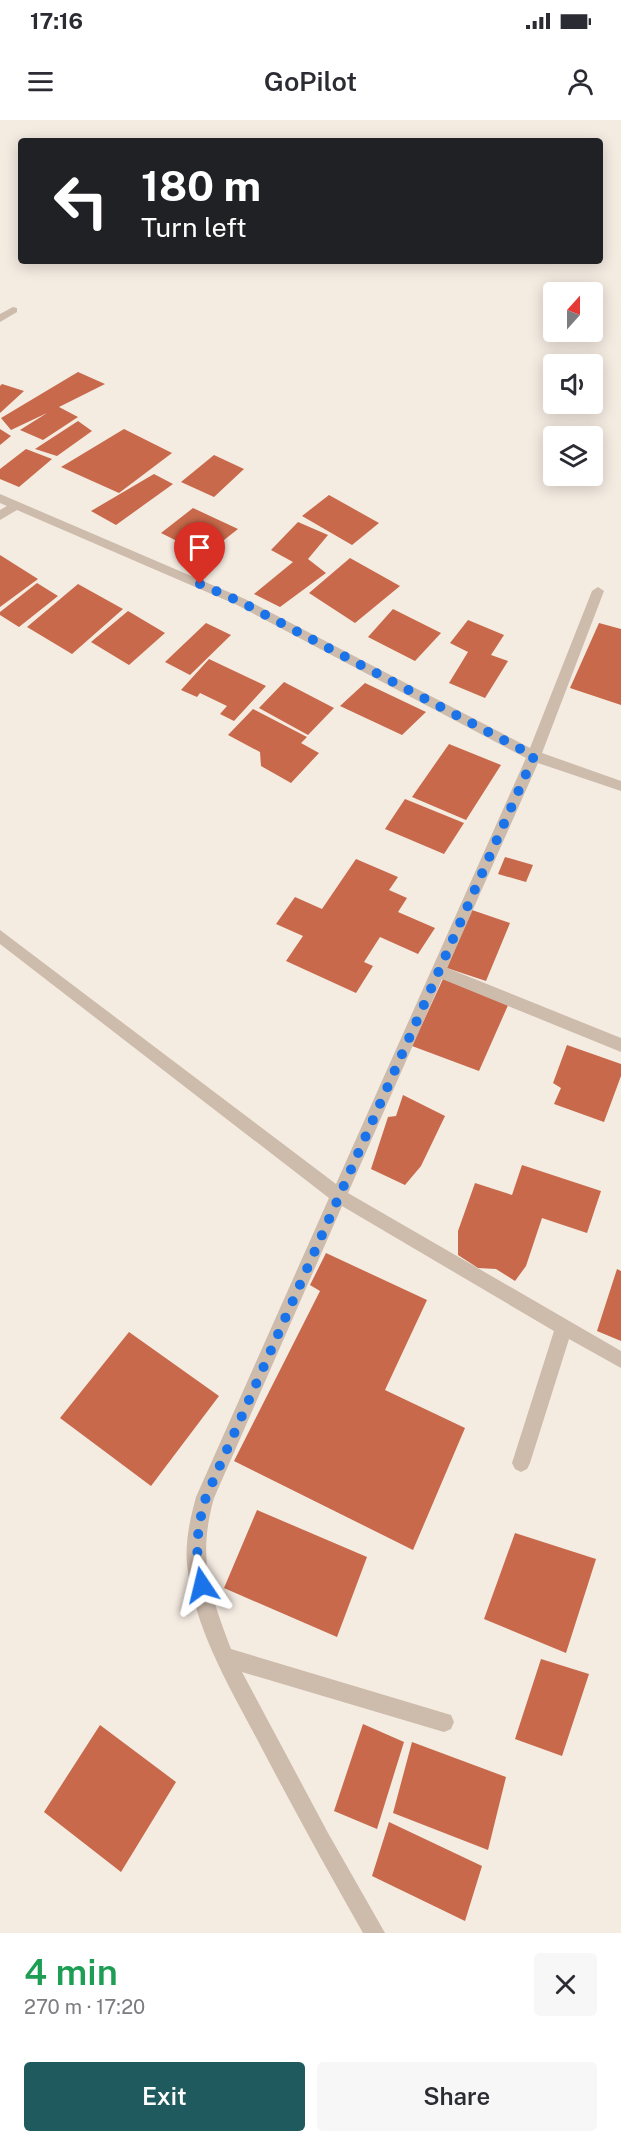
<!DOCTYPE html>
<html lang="en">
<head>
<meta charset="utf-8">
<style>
	:root { --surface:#fff; --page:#f7f7f7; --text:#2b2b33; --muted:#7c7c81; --accent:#1f5a5e }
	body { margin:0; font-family:"Public Sans",sans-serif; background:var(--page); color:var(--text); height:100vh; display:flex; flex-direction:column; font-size:22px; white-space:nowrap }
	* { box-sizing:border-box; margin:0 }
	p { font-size:20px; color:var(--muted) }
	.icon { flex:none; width:33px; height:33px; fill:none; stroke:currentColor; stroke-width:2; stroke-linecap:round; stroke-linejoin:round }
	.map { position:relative; height:1813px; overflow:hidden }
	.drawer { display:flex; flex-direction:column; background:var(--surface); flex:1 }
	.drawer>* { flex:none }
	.hud { position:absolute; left:18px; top:18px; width:585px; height:126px; border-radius:6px; box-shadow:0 3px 15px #0003; background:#202124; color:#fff; overflow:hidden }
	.needle { width:39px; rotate:21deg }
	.fabs { position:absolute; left:543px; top:162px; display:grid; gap:12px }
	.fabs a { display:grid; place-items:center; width:60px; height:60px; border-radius:6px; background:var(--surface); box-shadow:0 3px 15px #0003; font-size:30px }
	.pin { position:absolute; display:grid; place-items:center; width:51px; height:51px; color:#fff; margin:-62px -26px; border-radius:50% 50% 50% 0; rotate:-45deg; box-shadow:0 0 6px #0007 }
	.pin .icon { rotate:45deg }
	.me { position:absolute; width:66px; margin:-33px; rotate:350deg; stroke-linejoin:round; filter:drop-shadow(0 0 4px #0008) }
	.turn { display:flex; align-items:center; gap:21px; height:126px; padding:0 24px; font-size:27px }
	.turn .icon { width:78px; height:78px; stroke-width:2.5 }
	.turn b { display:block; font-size:42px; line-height:51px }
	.round { display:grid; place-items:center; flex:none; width:63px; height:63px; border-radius:6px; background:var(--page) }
	.head { display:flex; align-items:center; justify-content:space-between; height:102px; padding:0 24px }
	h1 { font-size:36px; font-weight:600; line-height:45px; color:#1e9e55 }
	.action { display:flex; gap:12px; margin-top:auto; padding:12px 24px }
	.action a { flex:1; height:69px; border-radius:6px; background:var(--accent); color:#fff; font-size:24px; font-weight:600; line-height:69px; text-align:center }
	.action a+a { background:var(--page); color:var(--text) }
	.status { display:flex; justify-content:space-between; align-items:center; height:42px; padding:0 30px; background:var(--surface); direction:ltr }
	.status svg { height:16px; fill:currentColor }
	header { display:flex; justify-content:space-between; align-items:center; height:78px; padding:0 24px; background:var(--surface); font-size:27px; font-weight:600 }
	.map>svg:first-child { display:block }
	.building { fill:#c8694b }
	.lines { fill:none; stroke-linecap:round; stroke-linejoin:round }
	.street { fill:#cdbbac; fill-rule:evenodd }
	.route { stroke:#1a73e8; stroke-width:10; stroke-dasharray:0 18 }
</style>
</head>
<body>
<div class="status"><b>17:16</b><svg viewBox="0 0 49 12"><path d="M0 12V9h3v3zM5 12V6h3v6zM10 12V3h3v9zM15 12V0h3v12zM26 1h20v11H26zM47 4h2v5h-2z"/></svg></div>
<header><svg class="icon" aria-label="menu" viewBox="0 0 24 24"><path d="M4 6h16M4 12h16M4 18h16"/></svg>GoPilot<svg class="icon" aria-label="person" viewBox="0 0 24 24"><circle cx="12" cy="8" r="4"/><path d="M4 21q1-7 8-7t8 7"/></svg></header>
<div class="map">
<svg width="621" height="1813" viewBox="0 0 621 1813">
	<rect width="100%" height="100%" fill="#f4ebe1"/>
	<path class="building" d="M78 252 105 264 59 287 78 297 43 320 20 310 47 293 11 310 1 298Z
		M2 264 24 271 0 293V266Z
		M78 301 92 311 57 336 35 329Z
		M0 309 11 316 0 325Z
		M124 309 172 333 119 373 61 347Z
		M26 329 52 339 19 367 0 359V349Z
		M214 335 244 349 214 377 181 362Z
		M154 354 173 364 116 405 91 391Z
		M329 375 379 403 352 425 302 396Z
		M193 388 238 409 205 435 161 413Z
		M298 402 328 415 308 439 326 453 280 487 254 474 293 442 271 430Z
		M0 435 38 459 0 487Z
		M350 438 400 466 355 503 309 473Z
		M37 463 58 476 19 507 0 495V492Z
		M78 464 123 489 72 534 27 507Z
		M393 489 441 513 415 541 368 517Z
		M128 491 165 513 129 545 91 522Z
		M468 500 504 515 491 535 508 541 485 578 449 563 468 532 450 523Z
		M206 503 231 515 190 555 165 542Z
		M599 503 621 509V585L570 568Z
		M209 539 266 566 234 601 220 594 227 586 200 573 197 577 181 570Z
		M284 562 334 588 308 615 259 588Z
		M365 563 426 592 402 615 340 586Z
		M253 589 307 617 301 623 319 633 291 663 261 646 260 632 228 615Z
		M449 624 501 645 466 700 412 677Z
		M405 679 464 703 444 734 385 709Z
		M505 737 533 745 526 762 498 754Z
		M356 739 398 757 389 770 407 778 398 792 435 808 418 834 380 817 364 842 373 846 356 873 286 841 303 816 276 804 295 777 322 789Z
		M472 790 510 803 486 861 447 848Z
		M443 859 509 883 479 951 412 926Z
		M567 925 621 944V956L604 1002 554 984 561 968 553 963Z
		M403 975 445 996 421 1046 405 1065 371 1049 388 997 396 996Z
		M522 1045 601 1071 587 1113 542 1098 526 1146 515 1161 496 1149 478 1148 458 1135V1111L475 1063 512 1075Z
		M326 1133 427 1180 385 1270 465 1308 413 1430 234 1341 320 1171 310 1165Z
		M617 1149 621 1151V1221L597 1211Z
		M129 1212 219 1276 151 1366 60 1298Z
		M257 1390 367 1437 337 1517 224 1468Z
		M515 1413 596 1439 566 1533 484 1499Z
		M541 1539 589 1554 562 1636 515 1619Z
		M363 1604 404 1622 377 1709 334 1691Z
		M100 1605 176 1662 121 1752 44 1692Z
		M412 1622 506 1657 488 1730 393 1693Z
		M389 1702 482 1746 465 1801 372 1756Z"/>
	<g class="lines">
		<path class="street" d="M13 187 17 188V192L0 202V194Z
			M0 374 245 479 530 628 592 471 598 467 604 471 542 633 621 661V671L538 643 447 848 621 918V932L442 859 348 1073 621 1231V1248L569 1219 530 1343 527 1349 521 1352 515 1349 512 1343 554 1211 342 1086 214 1378C197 1438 210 1473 231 1529L451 1595 454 1602 451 1609 444 1612 242 1552 328 1713 385 1813H363C327 1750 292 1686 258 1621 229 1566 194 1508 187 1444 185 1422 190 1399 196 1377L329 1078 0 824V810L336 1064 526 638 237 485 17 390 0 400V390L7 386 0 383Z"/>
	</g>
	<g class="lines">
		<path class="route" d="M200 464 241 482 534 636 206 1377C197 1407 194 1434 202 1465"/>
	</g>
</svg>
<div class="fabs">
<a><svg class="needle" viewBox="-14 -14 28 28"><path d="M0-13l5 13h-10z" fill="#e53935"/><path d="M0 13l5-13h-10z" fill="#7c7c81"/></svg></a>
<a><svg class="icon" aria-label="sound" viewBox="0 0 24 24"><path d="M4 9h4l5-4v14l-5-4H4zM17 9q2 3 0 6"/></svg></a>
<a><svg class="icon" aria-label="layers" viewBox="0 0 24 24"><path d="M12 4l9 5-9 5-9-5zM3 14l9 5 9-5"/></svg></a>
</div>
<div class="pin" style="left:200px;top:464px;background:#d93025"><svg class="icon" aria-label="arrive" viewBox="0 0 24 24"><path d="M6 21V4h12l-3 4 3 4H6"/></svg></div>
<svg class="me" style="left:202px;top:1465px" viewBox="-20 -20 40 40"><path d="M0-17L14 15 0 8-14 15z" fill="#1a73e8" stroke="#fff" stroke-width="4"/></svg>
<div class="hud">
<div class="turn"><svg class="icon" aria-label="left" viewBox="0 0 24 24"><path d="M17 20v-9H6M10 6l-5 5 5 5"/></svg><div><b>180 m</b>Turn left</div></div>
</div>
</div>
<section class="drawer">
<div class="head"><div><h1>4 min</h1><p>270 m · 17:20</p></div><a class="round"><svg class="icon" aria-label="close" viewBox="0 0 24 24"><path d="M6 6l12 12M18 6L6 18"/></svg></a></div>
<div class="action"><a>Exit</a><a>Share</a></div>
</section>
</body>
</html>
